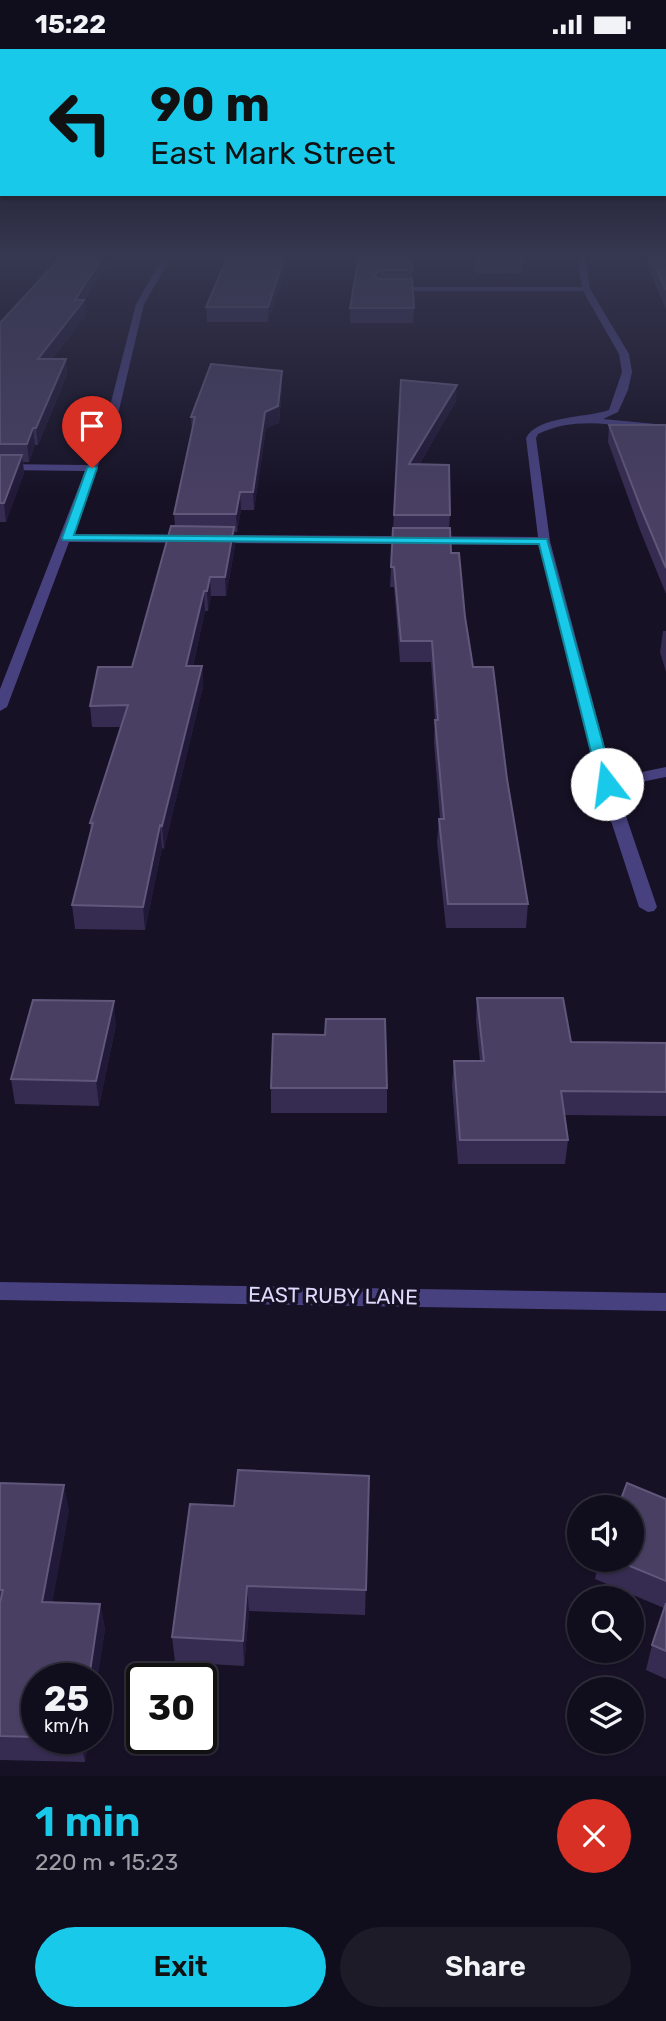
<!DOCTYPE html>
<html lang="en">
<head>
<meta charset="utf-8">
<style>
	:root { --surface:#100d1c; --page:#1e1b29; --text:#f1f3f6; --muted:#9c9ca3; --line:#302d3b; --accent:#18c9e9 }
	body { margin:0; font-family:Rubik,sans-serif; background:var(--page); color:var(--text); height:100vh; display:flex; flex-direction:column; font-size:26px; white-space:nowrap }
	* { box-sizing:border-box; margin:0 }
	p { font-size:23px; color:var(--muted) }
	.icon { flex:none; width:38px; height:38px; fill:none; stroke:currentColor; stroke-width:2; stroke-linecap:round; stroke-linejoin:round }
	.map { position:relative; height:1727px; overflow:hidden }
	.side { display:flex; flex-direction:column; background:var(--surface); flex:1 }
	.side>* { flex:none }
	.top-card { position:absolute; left:0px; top:0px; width:667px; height:147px; box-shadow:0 2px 5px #0004,0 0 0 2px var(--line); background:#18c9e9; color:#111; overflow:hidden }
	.tools { position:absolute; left:567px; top:1446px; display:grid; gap:14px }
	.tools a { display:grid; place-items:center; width:77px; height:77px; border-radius:50%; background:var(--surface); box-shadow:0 2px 5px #0004,0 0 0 2px var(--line); font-size:35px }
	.speed { position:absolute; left:21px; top:1614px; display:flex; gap:14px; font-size:35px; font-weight:700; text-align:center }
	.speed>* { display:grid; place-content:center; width:91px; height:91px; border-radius:50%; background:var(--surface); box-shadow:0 2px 5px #0004,0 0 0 2px var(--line); line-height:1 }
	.speed small { font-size:18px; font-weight:400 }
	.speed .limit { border:4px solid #111; border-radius:10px; background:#fff; color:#111 }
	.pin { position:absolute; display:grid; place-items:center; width:60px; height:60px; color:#fff; margin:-72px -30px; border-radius:50% 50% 50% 0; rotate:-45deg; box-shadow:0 0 7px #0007 }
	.pin .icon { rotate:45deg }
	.me { position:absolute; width:77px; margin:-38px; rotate:345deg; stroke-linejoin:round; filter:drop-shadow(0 0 5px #0008) }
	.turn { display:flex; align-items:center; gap:24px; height:147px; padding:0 35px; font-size:32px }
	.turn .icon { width:91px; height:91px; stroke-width:2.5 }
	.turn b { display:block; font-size:49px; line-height:60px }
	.round { display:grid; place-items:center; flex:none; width:74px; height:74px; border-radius:37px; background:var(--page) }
	.overview { display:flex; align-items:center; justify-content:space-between; height:119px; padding:0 35px }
	h1 { font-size:42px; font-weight:600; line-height:52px; color:var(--accent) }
	.cta { display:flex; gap:14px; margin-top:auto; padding:14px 35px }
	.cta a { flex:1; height:80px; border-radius:42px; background:var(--accent); color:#111; font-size:28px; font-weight:600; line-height:80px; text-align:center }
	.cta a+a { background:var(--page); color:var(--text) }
	.status { display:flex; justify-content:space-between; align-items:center; height:49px; padding:0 35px; background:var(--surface); direction:ltr }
	.status svg { height:19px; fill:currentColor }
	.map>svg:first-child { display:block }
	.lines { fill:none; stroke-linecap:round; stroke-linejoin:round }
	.minor { fill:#47417f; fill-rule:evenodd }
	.wall { fill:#362c51 }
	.shaded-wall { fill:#211938 }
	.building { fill:#483f63; stroke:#60577b; stroke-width:2 }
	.route { fill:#18c9e9; stroke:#108397; stroke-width:2 }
	.labels { text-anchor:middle; stroke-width:7; stroke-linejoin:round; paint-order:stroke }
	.near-street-label { font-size:21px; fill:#dfd9fb; stroke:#161125 }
</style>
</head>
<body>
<div class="status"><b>15:22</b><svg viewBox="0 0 49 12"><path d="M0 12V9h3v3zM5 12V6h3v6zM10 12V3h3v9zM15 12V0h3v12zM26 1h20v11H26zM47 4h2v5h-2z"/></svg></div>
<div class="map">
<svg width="666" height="1727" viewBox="0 0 666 1727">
	<rect width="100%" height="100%" fill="#161125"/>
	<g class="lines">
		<path class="minor" d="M164 207H172L144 255 119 361 72 485 538 488 526 389C537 367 586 369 609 361L622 323 619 305 583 242H390L386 240 390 238H582L577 207H585L590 240 629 305 632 323 628 341 618 363 603 370 666 376V382C623 378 578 365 538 385L536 389 550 492 613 729 666 718V728L616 738 657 858 654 862 648 863 639 858 599 735 539 496 69 493 7 658 0 662V640L85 422 0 421V415L88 416 109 361 136 255Z
			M0 1233 666 1244V1262L0 1251Z"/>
	</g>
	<path class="wall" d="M290 207 268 273H207L206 258Z
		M359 207 412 221 414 259 413 274H350V259Z
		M472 207H522L523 211 522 224H476Z
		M643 207H666V260Z
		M84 253 86 266 52 310H66L67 326 38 396H35L29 413H23L24 424 6 473H0V274Z
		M282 322V337L279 374 266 379 254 461H241L237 483H234L235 497 226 547H211L208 562H205L193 617H202L203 638 164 800 162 799 145 881 75 880 72 856 91 782 90 774 121 678H92L90 657 132 618 175 477 174 465 192 383 191 368Z
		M401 331 456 352 419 416 450 466 449 479 451 504 465 568 473 618 507 730 528 855 526 879H446L437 793 439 770H440L434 693 435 671 431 613H400L394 538H390Z
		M609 376H666V545L640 481 608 393Z
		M663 582H666V623L660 603Z
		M477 949 571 993 666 994V1067L564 1066 568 1091 565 1115H458L452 1036 454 1012H480L476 972Z
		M116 976 99 1057 15 1055 11 1030Z
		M271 1039H387V1064H271Z
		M369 1427 365 1566 249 1562 244 1617 175 1613 172 1588 234 1457Z
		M0 1434 69 1461 52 1554 100 1555 105 1580 96 1637V1629H37V1689H89L85 1713 0 1711Z
		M666 1450V1630L646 1621 652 1596 664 1559 595 1530 599 1510H632Z"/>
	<path class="shaded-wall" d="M103 207H112L84 253 86 266 39 326 38 310Z
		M285 207H290L268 273V258Z
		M380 221V235L374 227Z
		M66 310 67 326 38 396 36 379Z
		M282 322V337L279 374 266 379 254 461 253 443 265 363Z
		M457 336 456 352 409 433V415Z
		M33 379 35 396 29 413 27 395Z
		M22 406 24 424 6 473 4 454Z
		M240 443 241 461 237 483 236 465Z
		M234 478 235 497 226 547 225 528Z
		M210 528 211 547 208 562 207 542Z
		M204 542 205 562 188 638 186 617Z
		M202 617 203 638 164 800 162 777Z
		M160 776 162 799 145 881 143 858Z
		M114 952 116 976 99 1057 96 1032Z
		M64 1436 69 1461 48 1578 42 1553Z
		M247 1537 249 1562 244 1617 243 1592Z
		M100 1555 105 1580 96 1637V1629H89Z
		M80 1689H89L85 1713Z"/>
	<path class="building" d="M62 207H103L75 251H84L38 310H66L36 379H33L27 395H0V274Z
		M228 207H285L268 258H206Z
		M359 207H411L412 221H380L374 227 380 230H412L414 259H350Z
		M476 207H522L523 211H477Z
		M650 207H666V241Z
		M211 315 282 322 278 357 265 363 253 443H240L236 465H174L195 368H191Z
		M401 331 457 336 409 415 449 416 450 466H394Z
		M609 376H666V519L642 462Z
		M0 406H22L4 454H0Z
		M171 477 234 478 225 528H210L207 542H204L186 617H202L162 777 160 776 143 858 72 856 93 774H90L128 656 90 657 98 618H132Z
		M393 479H450L451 504H459L465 568 473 618H493L507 730 528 855H448L439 770H444L435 671H438L432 592H401L394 518H391Z
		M477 949H563L571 993 666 994V1043L561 1042 568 1091H460L454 1012H484Z
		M33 951 114 952 96 1032 11 1030Z
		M326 970H385L387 1039H271L273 985 325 986Z
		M238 1421 369 1427 366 1541 247 1537 243 1592 172 1588 190 1455 234 1457Z
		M0 1434 64 1436 42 1553 100 1555 89 1629H37V1688L0 1687V1554L3 1541H0Z
		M627 1434 666 1450V1532L613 1510H632V1458H618Z
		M666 1554V1602L652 1596Z"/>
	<linearGradient id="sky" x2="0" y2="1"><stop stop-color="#0c0914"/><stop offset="0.46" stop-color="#363851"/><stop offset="1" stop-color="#363851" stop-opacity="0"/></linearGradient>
	<rect width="666" height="449" fill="url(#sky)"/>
	<path class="route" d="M92 416 97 419 74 486 547 490 614 735 607 739 599 735 539 495 63 491 62 489 87 419Z"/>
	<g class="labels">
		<g class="near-street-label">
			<text transform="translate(333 1247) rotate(1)" y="7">EAST RUBY LANE</text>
		</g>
	</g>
</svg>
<div class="tools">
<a><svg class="icon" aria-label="sound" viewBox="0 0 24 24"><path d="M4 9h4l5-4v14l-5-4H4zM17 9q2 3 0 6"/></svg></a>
<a><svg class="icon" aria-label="search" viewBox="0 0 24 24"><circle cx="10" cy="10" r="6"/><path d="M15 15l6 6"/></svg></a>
<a><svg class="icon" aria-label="layers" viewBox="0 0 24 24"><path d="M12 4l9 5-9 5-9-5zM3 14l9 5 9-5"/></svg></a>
</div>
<div class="speed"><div>25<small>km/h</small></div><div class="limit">30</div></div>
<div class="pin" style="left:92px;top:419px;background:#d93025"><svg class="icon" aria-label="arrive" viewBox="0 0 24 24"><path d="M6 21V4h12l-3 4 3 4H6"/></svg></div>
<svg class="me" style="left:607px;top:735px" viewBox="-20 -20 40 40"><circle r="19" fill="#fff"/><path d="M0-13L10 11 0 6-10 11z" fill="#18c9e9"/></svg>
<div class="top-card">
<div class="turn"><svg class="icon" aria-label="left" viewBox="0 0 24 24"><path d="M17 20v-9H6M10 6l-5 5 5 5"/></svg><div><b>90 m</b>East Mark Street</div></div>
</div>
</div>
<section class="side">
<div class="overview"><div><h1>1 min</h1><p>220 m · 15:23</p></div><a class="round" style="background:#d93025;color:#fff"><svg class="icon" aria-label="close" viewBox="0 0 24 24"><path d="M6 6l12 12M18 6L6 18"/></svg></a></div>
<div class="cta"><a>Exit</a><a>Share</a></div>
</section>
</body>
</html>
